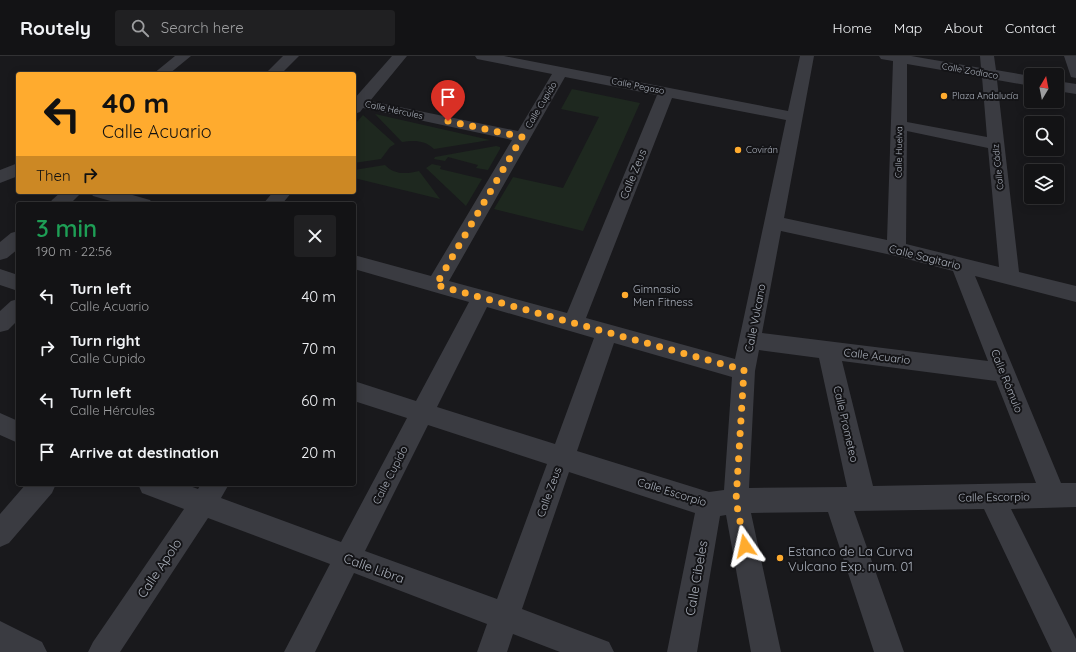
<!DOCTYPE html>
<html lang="en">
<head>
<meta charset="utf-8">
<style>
	:root { --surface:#131315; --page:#202022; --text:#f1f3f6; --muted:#9d9ea0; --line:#323234 }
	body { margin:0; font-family:Quicksand,sans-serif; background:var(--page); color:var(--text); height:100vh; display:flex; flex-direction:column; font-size:15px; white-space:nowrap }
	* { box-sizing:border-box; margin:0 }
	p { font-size:13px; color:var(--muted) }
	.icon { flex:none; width:22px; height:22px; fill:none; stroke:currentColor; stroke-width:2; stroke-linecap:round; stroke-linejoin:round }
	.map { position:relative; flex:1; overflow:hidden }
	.panel { position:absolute; left:16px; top:146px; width:340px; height:284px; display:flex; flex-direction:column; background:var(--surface); border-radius:4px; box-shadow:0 2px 10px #0003,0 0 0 1px var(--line) }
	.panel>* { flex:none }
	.top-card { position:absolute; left:16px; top:16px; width:340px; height:122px; border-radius:4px; box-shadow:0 2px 10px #0003,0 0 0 1px var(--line); background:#ffab2e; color:#111; overflow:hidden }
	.needle { width:26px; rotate:10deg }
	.tools { position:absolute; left:1024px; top:12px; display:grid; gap:8px }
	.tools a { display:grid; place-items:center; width:40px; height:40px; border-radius:4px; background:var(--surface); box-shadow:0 2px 10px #0003,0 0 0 1px var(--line); font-size:20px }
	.pin { position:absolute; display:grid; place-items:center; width:34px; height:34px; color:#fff; margin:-41px -17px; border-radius:50% 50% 50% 0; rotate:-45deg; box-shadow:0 0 4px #0007 }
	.pin .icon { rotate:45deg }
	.me { position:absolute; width:44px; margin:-22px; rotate:349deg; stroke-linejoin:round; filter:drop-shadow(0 0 3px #0008) }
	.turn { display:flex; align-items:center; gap:14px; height:84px; padding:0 20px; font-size:18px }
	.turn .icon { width:52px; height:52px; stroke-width:2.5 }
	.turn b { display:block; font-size:28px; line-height:34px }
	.then { display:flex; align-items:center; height:38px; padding:0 20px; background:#0003; gap:8px; font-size:15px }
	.round { display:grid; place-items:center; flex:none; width:42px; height:42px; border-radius:4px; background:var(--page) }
	.head { display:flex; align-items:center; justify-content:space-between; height:68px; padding:0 20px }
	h1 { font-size:24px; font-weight:600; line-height:30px; color:#1e9e55 }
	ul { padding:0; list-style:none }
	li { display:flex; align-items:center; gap:12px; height:52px; padding:0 20px }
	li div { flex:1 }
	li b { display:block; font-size:15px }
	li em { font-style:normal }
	header { display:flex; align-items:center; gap:24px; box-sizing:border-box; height:56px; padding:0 20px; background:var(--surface); border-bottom:1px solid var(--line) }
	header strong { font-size:19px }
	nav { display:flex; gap:22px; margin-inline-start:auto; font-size:14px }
	.search { width:280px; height:36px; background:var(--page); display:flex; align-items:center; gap:10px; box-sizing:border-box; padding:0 14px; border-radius:4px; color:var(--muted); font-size:15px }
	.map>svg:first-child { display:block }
	.green { fill:#1e281f }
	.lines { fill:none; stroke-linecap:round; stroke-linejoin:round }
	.street { fill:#3a3b41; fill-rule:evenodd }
	.route { stroke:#ffab2e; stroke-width:7; stroke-dasharray:0 12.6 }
	.poi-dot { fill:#ffab2e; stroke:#141417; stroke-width:1.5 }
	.labels { text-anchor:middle; stroke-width:4; stroke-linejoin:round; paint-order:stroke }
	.far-street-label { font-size:9px; fill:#abb1bc; stroke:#141417 }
	.far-poi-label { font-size:9px; fill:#abb1bc; stroke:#141417; text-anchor:start }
	.street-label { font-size:11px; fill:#abb1bc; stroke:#141417 }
	.poi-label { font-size:11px; fill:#abb1bc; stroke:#141417; text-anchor:start }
	.near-poi-label { font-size:13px; fill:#abb1bc; stroke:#141417; text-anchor:start }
	.near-street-label { font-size:13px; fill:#abb1bc; stroke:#141417 }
</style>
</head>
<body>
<header>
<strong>Routely</strong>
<div class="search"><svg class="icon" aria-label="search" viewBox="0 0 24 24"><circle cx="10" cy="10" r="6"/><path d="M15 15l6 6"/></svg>Search here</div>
<nav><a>Home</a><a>Map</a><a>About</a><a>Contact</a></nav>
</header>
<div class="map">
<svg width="1076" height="596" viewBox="0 0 1076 596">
	<rect width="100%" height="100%" fill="#19191c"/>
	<path class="green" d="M572 33 640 47 583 175 494 153 513 121 563 132 599 61 561 53Z
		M375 58 490 84 434 93C425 84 414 84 402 86Z
		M363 59 395 88 390 91 381 103 354 107V69Z
		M496 90 500 91V93L488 114 476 112 478 109 448 101 445 105 434 103 435 101Z
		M432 108 441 110 440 113 482 123 466 150 426 112Z
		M385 109C394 119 407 118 419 115L440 143 354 122V114Z"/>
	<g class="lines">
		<path class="street" d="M175 0H191L169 18H153Z
			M283 0H299L281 18H265Z
			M392 0H407L370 45 518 75 552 18 477 3 475 0H504L788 55 800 0H814L784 162 887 184 893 5 881 3 879 0H911L981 12 980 0H994L996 14 1031 20V30L997 24 1019 216 1076 230V246L975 220 1061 427H1076V451L1011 453 1076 583V596H1052L984 453 854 455 904 596H874L828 456 751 457 781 596H751L726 459 720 460 697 596H667L695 457 569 416 522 553 609 586 614 596H560L513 578 507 596H477L487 568 354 517 315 596H284L330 508 208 462 120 596H88L93 586 184 453 142 437 138 428H184L198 433 201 428H229L221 442 341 486 407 362 354 345V325L416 345 469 246 354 213V199L431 220 512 84 363 52 360 56 354 58V43ZM907 8 982 21 987 81 907 66ZM565 21 657 39 567 257 449 225ZM672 42 786 64 735 303 586 262ZM907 75 988 92 999 211 906 188ZM781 175 896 200 953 215 988 305 762 277ZM487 251 594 282 555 388 437 351ZM614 287 732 321 724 434 709 436 577 395ZM759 294 819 302 847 431 749 432 755 315ZM842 305 996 325 1036 427 873 430ZM428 369 547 408 497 543 365 495Z
			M1064 0H1076V22L1071 21Z
			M1057 25 1076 28V38L1057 35Z
			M18 107V120L0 127V114Z
			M61 136H82L70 148H49L52 144Z
			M90 136H122L150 144 153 148H121L93 140Z
			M273 136H292L282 148H263Z
			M18 175V193L7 202 0 204V186L11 177Z
			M0 213 18 219V235L0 229Z
			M18 243V264L8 274 0 276V255L11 245Z
			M0 357 18 365V387L0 379Z
			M26 428H56L52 437 9 487 0 491V458Z
			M0 565 42 586 47 596H0Z"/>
	</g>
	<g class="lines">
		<path class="route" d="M448 65 522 81 436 229 744 314 736 445 745 490"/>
	</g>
	<g class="poi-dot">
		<circle cx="944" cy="40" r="4"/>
		<circle cx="738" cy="94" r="4"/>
		<circle cx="625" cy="239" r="4"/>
		<circle cx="780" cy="502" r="4"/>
	</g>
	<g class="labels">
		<g class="far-street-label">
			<text transform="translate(970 15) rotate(10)" y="3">Calle Zodiaco</text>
			<text transform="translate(638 30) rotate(11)" y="3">Calle Pegaso</text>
			<text transform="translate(541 49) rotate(-59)" y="3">Calle Cupido</text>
			<text transform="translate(394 54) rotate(12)" y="3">Calle Hércules</text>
			<text transform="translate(899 96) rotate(-89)" y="3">Calle Huelva</text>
			<text transform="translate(998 111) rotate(-96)" y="3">Calle Cádiz</text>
		</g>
		<g class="far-poi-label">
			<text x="952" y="43">Plaza Andalucía</text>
			<text x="746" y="97">Covirán</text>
		</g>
		<g class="street-label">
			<text transform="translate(633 118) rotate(-68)" y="4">Calle Zeus</text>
			<text transform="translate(925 201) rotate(14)" y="4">Calle Sagitario</text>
			<text transform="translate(755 262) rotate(-79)" y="4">Calle Vulcano</text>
			<text transform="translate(877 300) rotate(7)" y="4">Calle Acuario</text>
			<text transform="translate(1007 325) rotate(68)" y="4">Calle Rómulo</text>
			<text transform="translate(846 368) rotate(77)" y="4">Calle Prometeo</text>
			<text transform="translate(390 419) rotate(-63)" y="4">Calle Cupido</text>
			<text transform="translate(549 436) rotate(-70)" y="4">Calle Zeus</text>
			<text transform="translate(672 436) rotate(17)" y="4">Calle Escorpio</text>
			<text transform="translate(994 441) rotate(-1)" y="4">Calle Escorpio</text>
		</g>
		<g class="poi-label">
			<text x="633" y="237">Gimnasio<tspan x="633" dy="13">Men Fitness</tspan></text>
		</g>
		<g class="near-poi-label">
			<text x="788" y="500">Estanco de La Curva<tspan x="788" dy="15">Vulcano Exp. num. 01</tspan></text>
		</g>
		<g class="near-street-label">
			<text transform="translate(159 512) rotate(-56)" y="5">Calle Apolo</text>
			<text transform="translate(374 512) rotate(20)" y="5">Calle Libra</text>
			<text transform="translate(696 522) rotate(-80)" y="5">Calle Cibeles</text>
		</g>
	</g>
</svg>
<div class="tools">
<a><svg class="needle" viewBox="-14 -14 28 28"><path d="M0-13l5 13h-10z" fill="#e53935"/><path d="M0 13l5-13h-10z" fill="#9d9ea0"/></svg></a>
<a><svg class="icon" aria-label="search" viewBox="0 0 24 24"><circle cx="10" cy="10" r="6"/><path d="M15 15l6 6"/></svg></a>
<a><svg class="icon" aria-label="layers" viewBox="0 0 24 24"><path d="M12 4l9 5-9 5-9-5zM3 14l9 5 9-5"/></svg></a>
</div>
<div class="pin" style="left:448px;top:65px;background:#d93025"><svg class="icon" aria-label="arrive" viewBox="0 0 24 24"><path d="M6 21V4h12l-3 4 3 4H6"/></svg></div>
<svg class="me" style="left:745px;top:490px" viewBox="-20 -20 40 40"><path d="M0-17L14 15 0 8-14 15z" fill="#ffab2e" stroke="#fff" stroke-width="4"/></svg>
<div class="top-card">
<div class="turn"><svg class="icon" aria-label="left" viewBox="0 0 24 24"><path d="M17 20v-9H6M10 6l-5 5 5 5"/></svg><div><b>40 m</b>Calle Acuario</div></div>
<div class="then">Then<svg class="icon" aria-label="right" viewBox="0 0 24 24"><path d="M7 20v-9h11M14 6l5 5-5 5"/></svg></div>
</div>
<section class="panel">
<div class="head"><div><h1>3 min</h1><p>190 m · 22:56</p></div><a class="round"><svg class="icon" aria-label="close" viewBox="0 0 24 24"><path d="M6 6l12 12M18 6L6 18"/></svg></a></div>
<ul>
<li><svg class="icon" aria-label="left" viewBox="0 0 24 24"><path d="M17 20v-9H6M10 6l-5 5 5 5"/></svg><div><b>Turn left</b><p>Calle Acuario</p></div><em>40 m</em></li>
<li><svg class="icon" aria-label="right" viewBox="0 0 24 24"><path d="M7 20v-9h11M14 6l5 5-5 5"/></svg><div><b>Turn right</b><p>Calle Cupido</p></div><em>70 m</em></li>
<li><svg class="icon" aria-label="left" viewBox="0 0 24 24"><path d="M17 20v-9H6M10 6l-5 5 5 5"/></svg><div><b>Turn left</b><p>Calle Hércules</p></div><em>60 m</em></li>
<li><svg class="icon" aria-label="arrive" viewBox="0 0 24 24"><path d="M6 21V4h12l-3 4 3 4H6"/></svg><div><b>Arrive at destination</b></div><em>20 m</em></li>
</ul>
</section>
</div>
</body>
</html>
